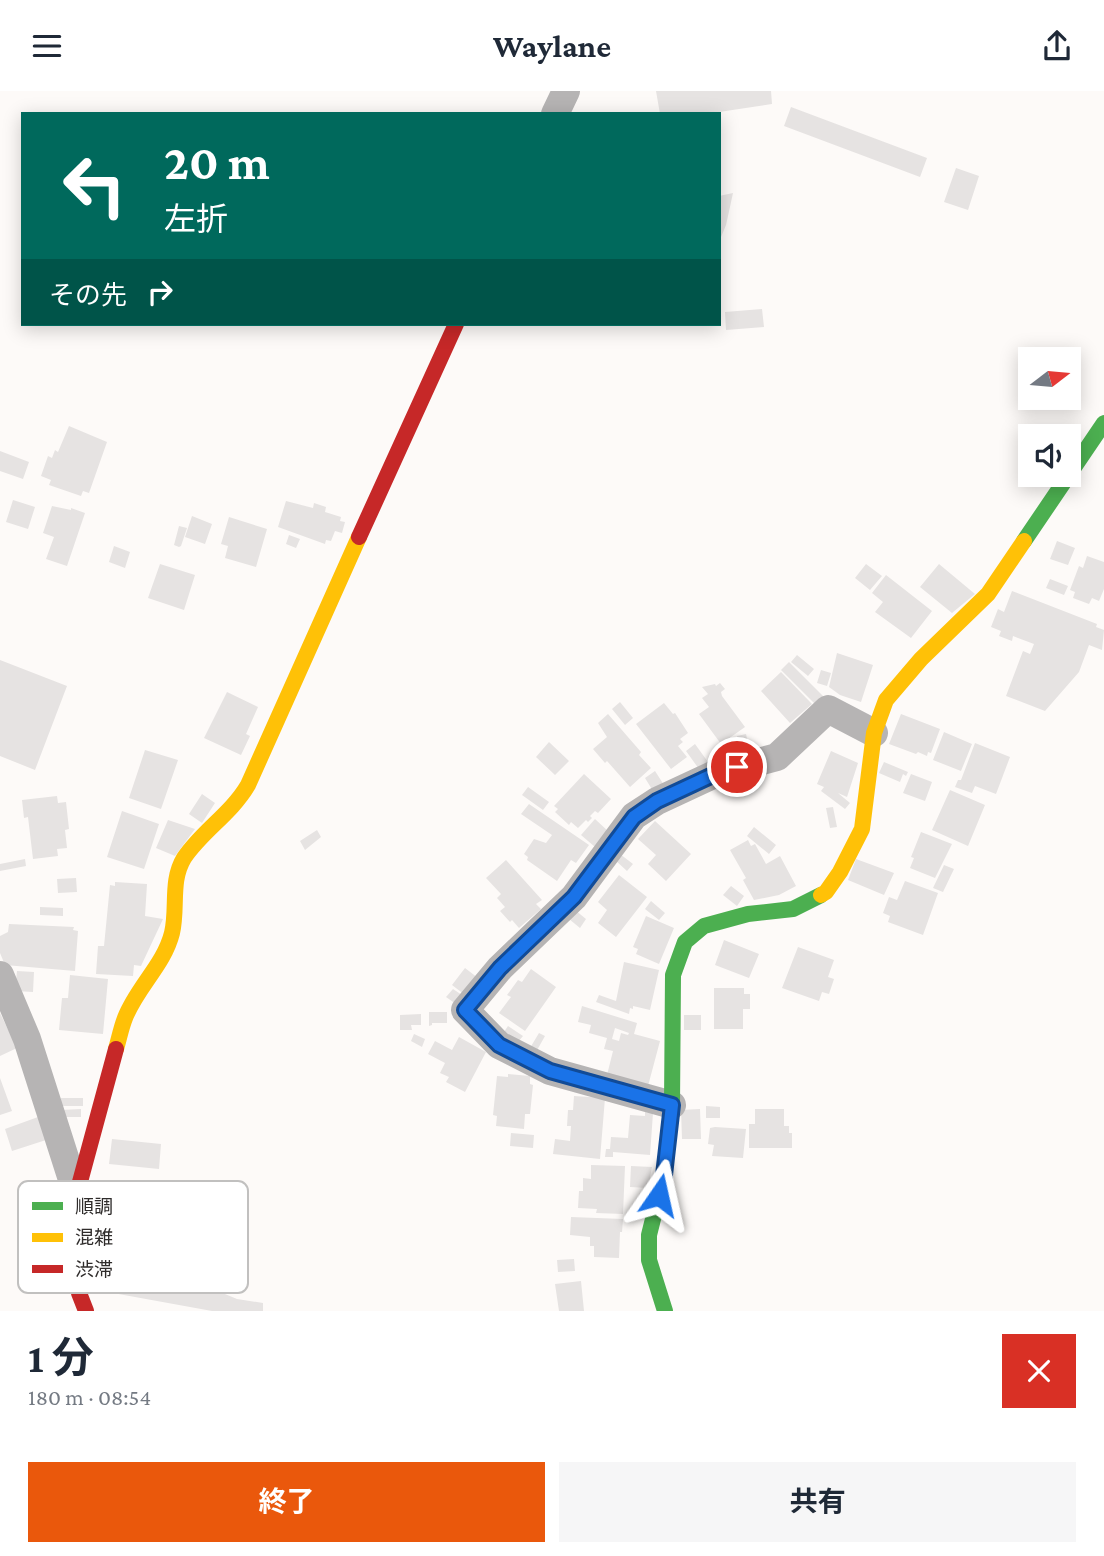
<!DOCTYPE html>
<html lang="ja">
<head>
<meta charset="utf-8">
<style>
	:root { --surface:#fff; --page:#f6f6f7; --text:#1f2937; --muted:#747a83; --accent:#ea580c }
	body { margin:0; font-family:"Crimson Pro","Noto Sans JP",serif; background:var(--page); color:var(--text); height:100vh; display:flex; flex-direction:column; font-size:26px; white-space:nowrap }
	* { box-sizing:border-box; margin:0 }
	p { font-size:23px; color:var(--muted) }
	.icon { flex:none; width:38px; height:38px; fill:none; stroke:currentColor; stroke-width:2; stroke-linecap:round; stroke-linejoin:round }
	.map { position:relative; height:1220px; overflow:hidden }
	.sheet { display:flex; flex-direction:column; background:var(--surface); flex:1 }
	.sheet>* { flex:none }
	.banner { position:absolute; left:21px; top:21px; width:700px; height:214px; border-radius:0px; box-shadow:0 4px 18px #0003; background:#00695c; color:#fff; overflow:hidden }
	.needle { width:46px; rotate:74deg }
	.tools { position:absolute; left:1018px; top:256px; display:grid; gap:14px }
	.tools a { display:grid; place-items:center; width:63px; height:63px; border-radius:0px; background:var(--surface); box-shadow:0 4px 18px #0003; font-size:35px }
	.pin { position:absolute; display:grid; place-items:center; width:60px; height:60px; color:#fff; margin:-30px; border:4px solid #fff; border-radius:50%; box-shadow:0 2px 7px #0007 }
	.me { position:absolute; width:77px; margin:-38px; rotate:11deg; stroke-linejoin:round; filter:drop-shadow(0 0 5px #0008) }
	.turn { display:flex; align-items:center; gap:24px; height:147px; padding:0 28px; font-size:32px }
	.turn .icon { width:91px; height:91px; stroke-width:2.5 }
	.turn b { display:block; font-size:49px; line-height:60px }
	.then { display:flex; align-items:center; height:66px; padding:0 28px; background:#0003; gap:14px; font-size:26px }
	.round { display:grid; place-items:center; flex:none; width:74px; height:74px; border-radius:0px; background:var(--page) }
	.overview { display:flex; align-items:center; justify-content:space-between; height:119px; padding:0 28px }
	h1 { font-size:42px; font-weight:700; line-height:52px }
	.button { display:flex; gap:14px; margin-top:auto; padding:14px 28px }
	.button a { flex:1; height:80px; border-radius:0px; background:var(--accent); color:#fff; font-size:28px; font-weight:700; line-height:80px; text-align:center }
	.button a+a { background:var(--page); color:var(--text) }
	header { display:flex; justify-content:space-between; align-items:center; height:91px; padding:0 28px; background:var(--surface); font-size:32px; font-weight:700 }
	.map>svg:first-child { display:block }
	.building { fill:#e6e3e2; fill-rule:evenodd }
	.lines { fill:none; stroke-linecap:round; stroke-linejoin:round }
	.street { stroke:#b6b4b4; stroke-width:28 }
	.fast { stroke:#4caf50; stroke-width:16 }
	.slow { stroke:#ffc107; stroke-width:16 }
	.jam { stroke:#c62828; stroke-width:16 }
	.route-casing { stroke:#114b97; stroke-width:18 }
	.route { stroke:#1a73e8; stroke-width:12 }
	.key { fill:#fff; stroke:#c1c0bf; stroke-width:2 }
	.key-label { font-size:19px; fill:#2f2c2b }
</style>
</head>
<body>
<header><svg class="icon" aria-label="menu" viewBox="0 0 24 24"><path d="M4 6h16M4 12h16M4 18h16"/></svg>Waylane<svg class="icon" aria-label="share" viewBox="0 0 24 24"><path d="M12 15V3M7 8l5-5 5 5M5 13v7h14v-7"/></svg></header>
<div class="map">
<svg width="1104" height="1220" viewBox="0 0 1104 1220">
	<rect width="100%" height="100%" fill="#fdfaf8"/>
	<path class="building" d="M656 0H771L772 13 706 23H660Z
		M791 16 927 67 920 86 784 35Z
		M956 77 979 85 968 119 944 111Z
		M733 102 726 134 719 151V105Z
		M762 218 764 236 726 239 725 221Z
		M69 335 107 351 89 402 83 400 81 405 49 394 51 389 41 385 48 365 52 367 55 359 58 361Z
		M0 360 29 371 23 388 0 380Z
		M13 409 35 416 28 438 6 431Z
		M286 410 313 417 314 412 326 416 325 421 341 426 340 430 345 431 342 442 335 440 331 450 326 449 325 453 278 436Z
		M52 415 71 419V417L85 422 67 475 46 468 54 446 43 442Z
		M192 425 212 433 205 453 185 446Z
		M229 426 267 438 256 476 225 467 228 455 221 453Z
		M179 435 187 437 181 455 179 456 174 454Z
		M289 444 300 448 296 457 286 453Z
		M1057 450 1075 457 1068 474 1050 468Z
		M114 455 130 461 125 477 109 471Z
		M1087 465 1104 471V498L1099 510 1092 507 1089 513 1073 507 1075 501 1070 499 1079 475 1083 477Z
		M160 473 195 484 184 519 148 507Z
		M866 473 882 485 870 499 855 487Z
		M939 473 975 503 952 522 920 496Z
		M886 484 932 520 911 547 875 521 883 511 872 502Z
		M1050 488 1068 495 1064 504 1046 497Z
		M1012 500 1097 533 1096 536 1104 539 1102 559 1089 554 1079 581 1045 620 1006 605 1023 560 1030 563 1034 553 1013 545 1012 550 999 545 1001 540 991 536 998 518 1004 521Z
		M837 562 873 574 861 611 840 604 829 596Z
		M797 564 814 578 808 585 791 571Z
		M0 569 67 595 35 679 0 665Z
		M789 571 823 605 815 613 781 579Z
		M821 579 831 582 827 595 817 592Z
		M781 581 812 613 790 632 761 600Z
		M720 592 725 598 721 601 722 605 745 636 721 653 699 623 709 616 702 607 708 603 702 596 715 593 716 595Z
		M227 601 258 616 246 643 250 645 241 664 204 647Z
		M620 611 633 627 625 634 612 618Z
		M664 612 673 623 675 622 688 642 680 648 683 651 678 655 687 666 671 678 636 633Z
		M608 623 641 661 639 664 651 677 630 696 607 670 605 672 593 658 607 646 598 632Z
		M901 623 940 638 931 662 928 661 927 665 918 661 916 663 889 653Z
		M944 641 972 653 961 680 933 669Z
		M746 643 750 662 741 664 737 645Z
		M549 651 569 670 555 684 536 666Z
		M975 652 1010 666 996 703 975 695 972 702 955 696 958 689H961Z
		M695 653 708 671 699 678 686 660Z
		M145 659 178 669 161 718 129 707Z
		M831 660 858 672 847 706 838 702 850 712 845 718 821 700 824 696 817 693Z
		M884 671 908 681 906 685 903 683 900 691 879 682Z
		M655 680 664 694 653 700 645 687Z
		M584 683 611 708 598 722 595 720 590 725 592 727 588 731 586 729 578 737 571 731 569 734 555 721 558 718 554 715Z
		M911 683 932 691 925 710 903 702Z
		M528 696 549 711 543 719 522 704Z
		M950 699 985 714 968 755 932 739Z
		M202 703 215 712 202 732 189 723Z
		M57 705 58 712 66 711 69 738 65 739 67 757 57 758 58 765 33 768 28 726 24 727 22 709Z
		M529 713 589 754 576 772 571 769 557 790 527 769 528 766 524 763 534 748 546 752 552 744 521 723Z
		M833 716 837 736 830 737 826 717Z
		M122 720 159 733 144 778 107 766Z
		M595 728 609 741 595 756 581 744Z
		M168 729 195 738 175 765 156 757Z
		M655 730 691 763 666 790 648 773 656 764 638 748Z
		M754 736 776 754 769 763 747 745Z
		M317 739 321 746 305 759 300 750Z
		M921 741 952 753 935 787 910 777 914 767 911 766Z
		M748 749 751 755 755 753 766 773 780 765 796 795 779 804 754 809 743 789 746 787 730 759Z
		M620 763 633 773 627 780 615 769Z
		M25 768 26 775 0 780V773Z
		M856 768 894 782 884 804 848 789Z
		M506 769 542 809 536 813 541 818 519 837 512 829 510 831 500 820 505 816 497 807 501 803 486 787Z
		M944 774 954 778 943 801 933 797Z
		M619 784 647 806 616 846 598 832 607 819 598 811Z
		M76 787 77 801 58 802 57 788Z
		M905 790 938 802 923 844 888 831 890 825 883 822 889 806 897 809Z
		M115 791 147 793 145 825 163 828 141 875 134 874 133 885 96 883 98 855H104L110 794 115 795Z
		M731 795 744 805 737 815 723 804Z
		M651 810 665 822 659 829 645 818Z
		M40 816 63 817V825L40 824Z
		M575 819 586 828 580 837 569 828Z
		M646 825 674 837 659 873 636 863 638 858 633 856Z
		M9 833 74 836 73 839 78 840 75 880 5 874 0 862V845L8 841Z
		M724 849 759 863 749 887 715 874Z
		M798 856 834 869 828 886 834 888 829 903 822 901 819 910 782 897Z
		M624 871 659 879 650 919 633 915V918L630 917 629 923 596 911 599 904 616 910Z
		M465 877 478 887 465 904 452 894Z
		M531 878 556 896 525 940 499 922 511 906 507 904 518 889 522 891Z
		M17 880 34 881 33 901 15 900Z
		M70 884 108 888 103 943 59 939 62 907H68Z
		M714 897H744V903H750V918H743V938H714Z
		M453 898 462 904 456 913 446 906Z
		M582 915 637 932 634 943 660 950 648 995 607 984 613 960 604 958 607 947 589 942 591 934 578 931ZM615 937 629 942 628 944 621 942 619 950 612 948Z
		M429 921H447V932H432V934L429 935Z
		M0 922 17 957 0 965Z
		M421 923V934H411L412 939H400V924Z
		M684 924H701V939H684Z
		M508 935 523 945 518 951 504 941Z
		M539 942 545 945 536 961 530 957Z
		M414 943 425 948 422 956 411 950Z
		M459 946 486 961 465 1001 446 991 449 986 440 982 445 972 428 963 435 950 452 959Z
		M508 983 530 985V993L533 994 530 1023H525L524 1038 496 1035 497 1025 493 1024 497 985 508 986Z
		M0 987 12 1020 0 1024Z
		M574 1005 605 1007 600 1068 553 1063 555 1048 570 1050 571 1035H567L568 1019H573Z
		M61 1007H83V1015H60Z
		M706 1015 720 1016V1027H706Z
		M81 1018V1026H62L61 1019Z
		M700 1018 701 1048H682L681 1019Z
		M755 1018H784V1035H789V1042H792V1057H749V1033H755Z
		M645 1021 653 1022 650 1064 613 1061V1066H605L606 1058H610L611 1046 628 1047 630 1024 645 1025Z
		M38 1026 46 1049 12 1060 5 1038Z
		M715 1036 746 1038 743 1067 712 1065 714 1054 708 1053 710 1037Z
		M511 1042 534 1044 533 1057 510 1055Z
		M112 1048 161 1053 159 1078 109 1073Z
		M591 1074 625 1075 623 1123 596 1122 597 1118 578 1117 579 1100H583V1087L591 1088Z
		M631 1075 652 1076 648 1097 630 1096Z
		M571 1126 623 1128 622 1141H620L619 1167 594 1166V1155H590V1146L570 1144Z
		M97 1150 237 1208 263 1212V1220H212L91 1198Z
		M574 1168 575 1180 558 1181 557 1169Z
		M581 1190 584 1220H559L555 1193Z"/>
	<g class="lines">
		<path class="street" d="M555 23 566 0
			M0 884 27 948 76 1101
			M672 1014 550 980 499 954 465 919 500 877 574 806 634 725 657 710 717 682 777 666 828 618 874 642"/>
		<path class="fast" d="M1024 450 1104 332
			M665 1220 649 1169V1144L664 1084 672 1014 673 884 685 851 704 835 748 823 793 818 821 804"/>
		<path class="slow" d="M821 804 826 801 840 781 862 738 874 642 886 609 921 568 988 503 1024 450
			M116 958C119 948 121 937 125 927 137 896 164 874 172 842 178 817 170 790 184 767 202 740 231 723 248 694L359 446"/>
		<path class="jam" d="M359 446 456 233
			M86 1220 79 1202 72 1168 71 1124 116 958"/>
	</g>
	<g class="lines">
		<defs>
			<path id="route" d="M659 1104 664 1084 672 1014 550 980 499 954 465 919 500 877 574 806 634 726 657 710 717 682 737 676"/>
		</defs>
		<use href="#route" class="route-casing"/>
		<use href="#route" class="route"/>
	</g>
	<rect x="18" y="1090" width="230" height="112" rx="10" class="key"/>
	<rect x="32" y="1111" width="31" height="8" fill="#4caf50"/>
	<rect x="32" y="1142" width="31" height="9" fill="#ffc107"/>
	<rect x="32" y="1174" width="31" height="8" fill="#c62828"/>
	<g class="key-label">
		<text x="75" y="1122">順調</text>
		<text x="75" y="1153">混雑</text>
		<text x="75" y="1185">渋滞</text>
	</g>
</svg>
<div class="tools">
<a><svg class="needle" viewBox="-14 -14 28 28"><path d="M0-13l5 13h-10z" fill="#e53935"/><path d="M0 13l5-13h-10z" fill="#747a83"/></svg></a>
<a><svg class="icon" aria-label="sound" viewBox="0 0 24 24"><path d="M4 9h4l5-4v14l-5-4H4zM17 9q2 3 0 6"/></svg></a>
</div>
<div class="pin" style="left:737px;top:676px;background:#d93025"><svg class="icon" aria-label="arrive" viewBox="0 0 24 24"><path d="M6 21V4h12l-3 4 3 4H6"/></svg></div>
<svg class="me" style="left:659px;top:1104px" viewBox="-20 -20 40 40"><path d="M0-17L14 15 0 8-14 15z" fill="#1a73e8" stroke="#fff" stroke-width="4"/></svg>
<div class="banner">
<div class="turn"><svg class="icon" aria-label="left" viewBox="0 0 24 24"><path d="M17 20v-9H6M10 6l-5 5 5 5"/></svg><div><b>20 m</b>左折</div></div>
<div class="then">その先<svg class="icon" aria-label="right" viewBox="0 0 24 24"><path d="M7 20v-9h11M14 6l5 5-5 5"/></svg></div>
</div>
</div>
<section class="sheet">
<div class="overview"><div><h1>1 分</h1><p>180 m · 08:54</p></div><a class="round" style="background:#d93025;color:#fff"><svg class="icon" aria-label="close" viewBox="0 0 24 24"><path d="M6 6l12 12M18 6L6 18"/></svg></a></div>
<div class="button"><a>終了</a><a>共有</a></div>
</section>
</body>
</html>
